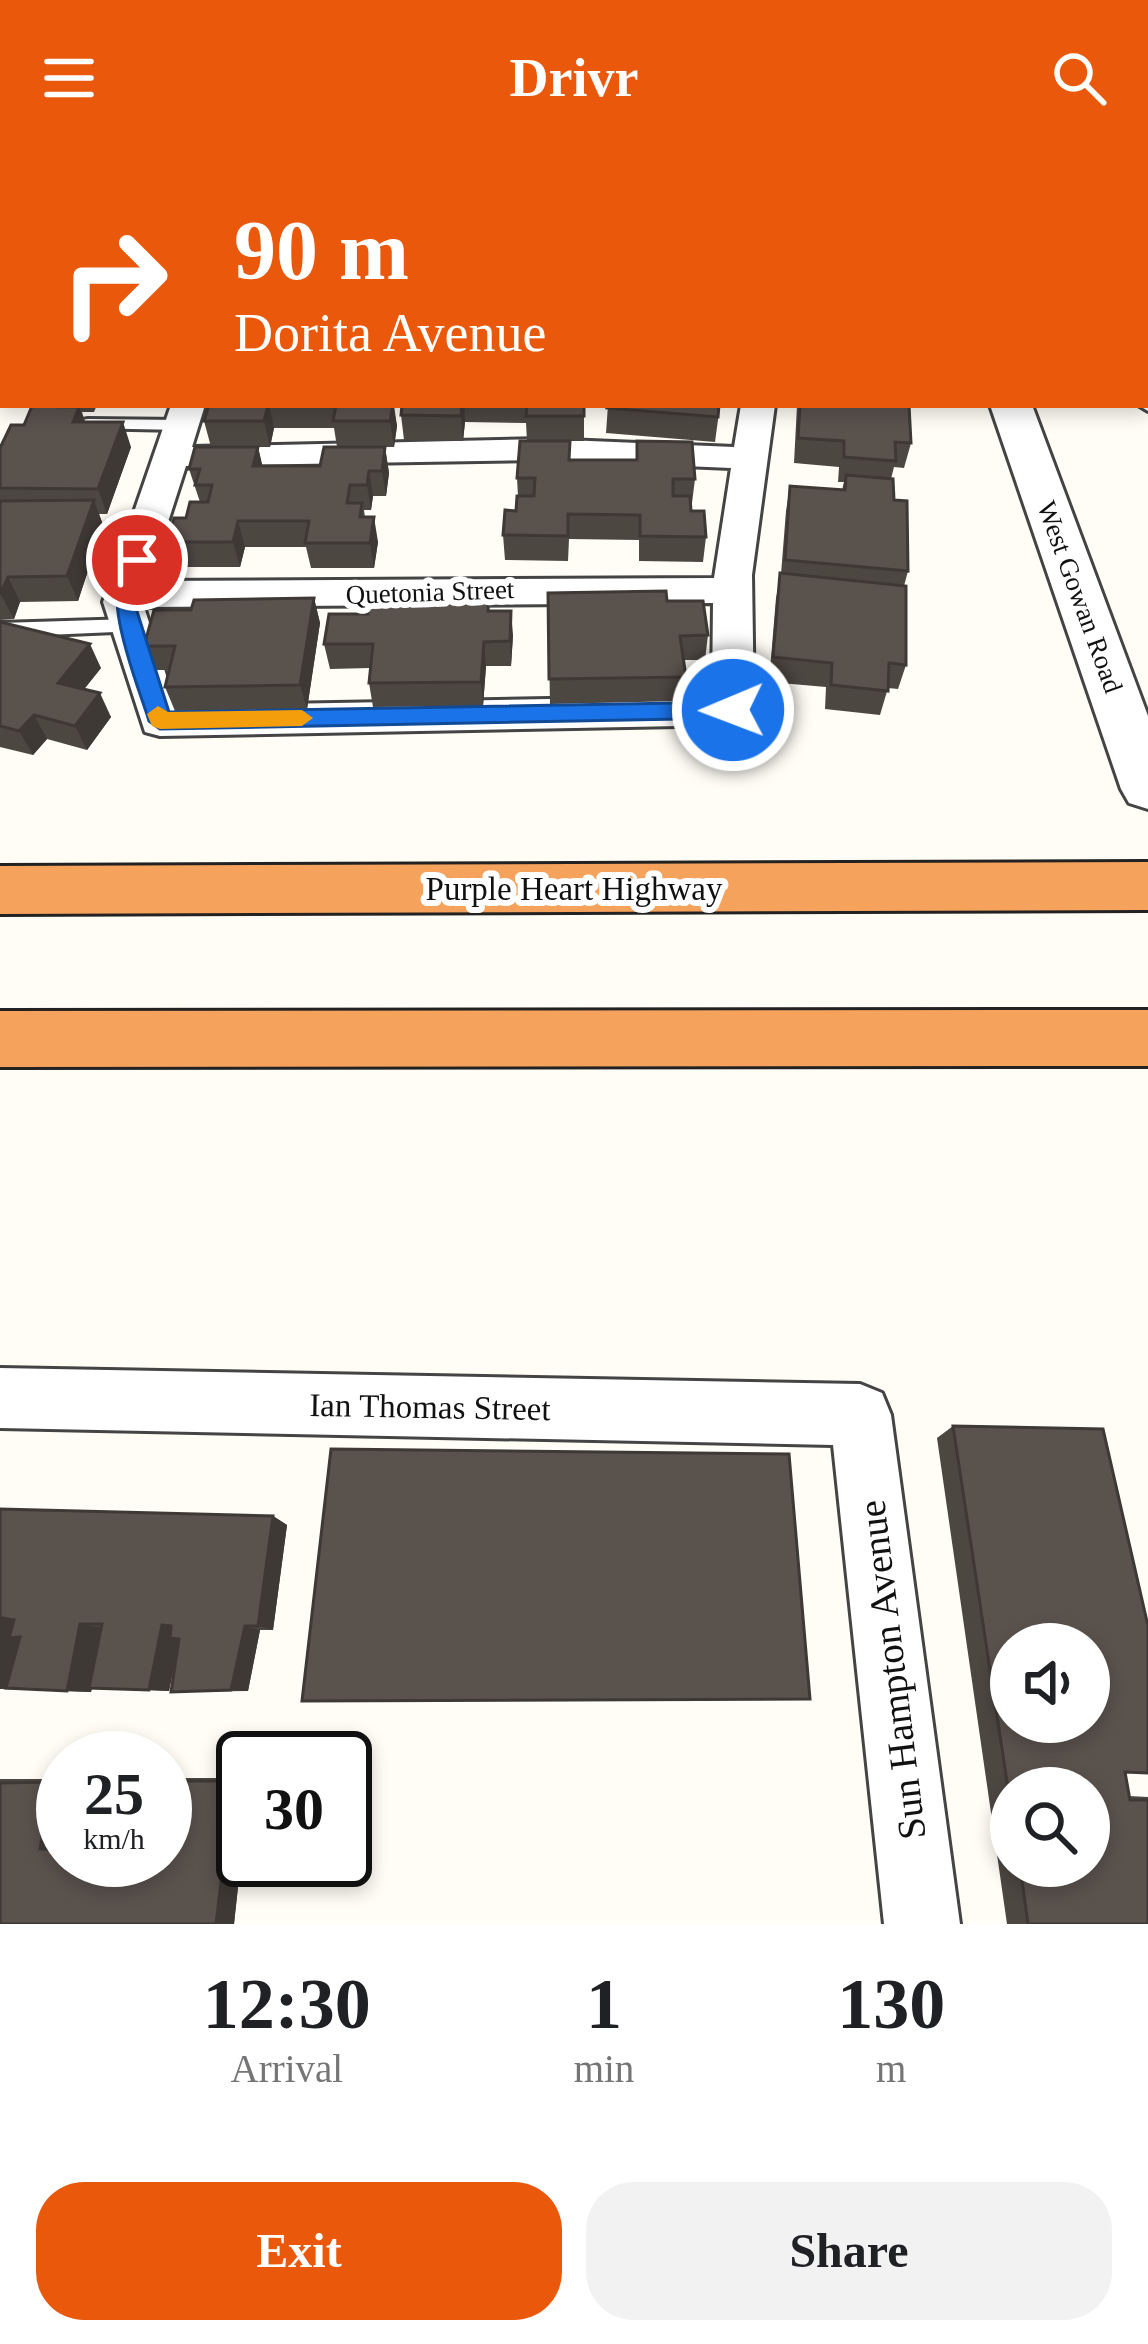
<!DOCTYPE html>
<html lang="en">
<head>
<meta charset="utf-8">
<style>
	:root { --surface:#fff; --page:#f2f2f2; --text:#202124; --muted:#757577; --accent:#ea580c }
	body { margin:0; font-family:"Times New Roman",serif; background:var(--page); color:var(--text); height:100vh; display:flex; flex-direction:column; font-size:45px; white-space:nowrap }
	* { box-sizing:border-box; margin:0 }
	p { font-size:39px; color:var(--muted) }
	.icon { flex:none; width:66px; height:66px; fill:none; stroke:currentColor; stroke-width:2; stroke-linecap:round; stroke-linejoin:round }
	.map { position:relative; height:1768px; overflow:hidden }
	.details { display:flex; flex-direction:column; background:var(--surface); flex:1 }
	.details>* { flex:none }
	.hud { position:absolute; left:0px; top:0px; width:1149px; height:252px; box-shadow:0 6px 18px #0003; background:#ea580c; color:#fff; overflow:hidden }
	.buttons { position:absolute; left:990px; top:1467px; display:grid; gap:24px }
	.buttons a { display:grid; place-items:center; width:120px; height:120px; border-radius:50%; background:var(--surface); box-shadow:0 6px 18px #0003; font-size:60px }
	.speed { position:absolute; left:36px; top:1575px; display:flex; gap:24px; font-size:60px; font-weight:700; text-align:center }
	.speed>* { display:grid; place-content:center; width:156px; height:156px; border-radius:50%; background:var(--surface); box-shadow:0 6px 18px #0003; line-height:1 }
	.speed small { font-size:30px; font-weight:400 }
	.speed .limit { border:6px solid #111; border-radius:18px; background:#fff; color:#111 }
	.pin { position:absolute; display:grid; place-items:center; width:102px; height:102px; color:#fff; margin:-51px; border:6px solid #fff; border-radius:50%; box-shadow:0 3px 12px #0007 }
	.me { position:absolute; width:132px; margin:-66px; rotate:269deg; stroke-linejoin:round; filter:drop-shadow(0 0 9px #0008) }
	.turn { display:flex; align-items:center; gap:42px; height:252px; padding:0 36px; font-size:54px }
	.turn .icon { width:156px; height:156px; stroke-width:2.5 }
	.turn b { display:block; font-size:84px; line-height:102px }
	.eta { display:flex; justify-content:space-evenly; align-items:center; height:204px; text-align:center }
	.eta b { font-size:72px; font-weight:800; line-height:84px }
	.cta { display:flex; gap:24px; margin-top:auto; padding:24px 36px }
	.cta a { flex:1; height:138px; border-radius:48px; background:var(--accent); color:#fff; font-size:48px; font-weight:800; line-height:138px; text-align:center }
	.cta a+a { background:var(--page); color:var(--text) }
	header { display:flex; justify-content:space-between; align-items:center; height:156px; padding:0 36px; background:var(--accent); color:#fff; font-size:54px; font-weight:800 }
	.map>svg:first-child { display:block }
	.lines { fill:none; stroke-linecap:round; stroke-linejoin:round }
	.service-casing { stroke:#444; stroke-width:6 }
	.minor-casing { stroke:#444; stroke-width:6 }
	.tertiary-casing { stroke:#444; stroke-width:6 }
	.motorway-casing { stroke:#222; stroke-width:6 }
	.service { fill:#fff; fill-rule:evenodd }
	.minor { fill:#fff; fill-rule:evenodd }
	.tertiary { fill:#fff; fill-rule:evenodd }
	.motorway { fill:#f5a25d; fill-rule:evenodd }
	.wall { fill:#4d4742; fill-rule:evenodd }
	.shaded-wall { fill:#3f3936 }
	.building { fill:#5a524d; stroke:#3f3936; stroke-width:3; fill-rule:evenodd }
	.route { fill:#1a73e8; stroke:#114b97; stroke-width:3 }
	.slow { fill:#f59e0b }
	.labels { text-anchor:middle; stroke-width:12; stroke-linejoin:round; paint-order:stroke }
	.far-street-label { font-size:27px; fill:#111; stroke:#fff }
	.street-label { font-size:33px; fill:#111; stroke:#fff }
	.near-street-label { font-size:39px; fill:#111; stroke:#fff }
</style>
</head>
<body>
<header><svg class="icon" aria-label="menu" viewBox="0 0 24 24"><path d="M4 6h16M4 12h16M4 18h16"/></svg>Drivr<svg class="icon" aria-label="search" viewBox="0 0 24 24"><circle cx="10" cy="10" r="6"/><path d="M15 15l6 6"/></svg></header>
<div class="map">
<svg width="1148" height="1768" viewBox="0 0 1148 1768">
	<rect width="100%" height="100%" fill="#fffdf5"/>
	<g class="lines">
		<defs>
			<path id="service" d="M1146 243H1148V255L1138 249H1146Z
				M88 263 181 264 190 269 181 274 82 272V264Z
				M131 463 141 470 138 475 0 481V467Z"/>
			<path id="minor" d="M743 0H769L770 3H744Z
				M171 249H205L192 291 542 283 734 291 741 249H775L752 419 754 554 748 564 733 569 160 580 145 576 103 446ZM542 304 731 312 714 422 149 425 186 310ZM713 447 712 540 176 550 144 451Z
				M0 1212 860 1228 882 1237 891 1259 960 1768H884L833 1289 0 1272Z"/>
			<path id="tertiary" d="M907 0H941L942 3H908Z
				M990 249H1032L1148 560V653L1129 647 1121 633Z"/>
			<path id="motorway" d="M1148 706V754L0 758V710Z
				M1148 854V910L0 911V855Z"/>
		</defs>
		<use href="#service" class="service-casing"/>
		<use href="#minor" class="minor-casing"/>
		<use href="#tertiary" class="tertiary-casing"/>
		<use href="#motorway" class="motorway-casing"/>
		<use href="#service" class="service"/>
		<use href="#minor" class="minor"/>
		<use href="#tertiary" class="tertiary"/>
		<use href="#motorway" class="motorway"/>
	</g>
	<path class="wall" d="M283 0H427V3H283Z
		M443 0H575V3H443Z
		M586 0H730V3H586Z
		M783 0H873L872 3H784Z
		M1146 14H1148V113H1146Z
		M49 249H97L94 256H82L85 266 131 291 107 358H99L103 369 78 445 20 446 14 463 0 464V292Z
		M209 249H394L397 270 394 291H337L334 272H274L270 291H211L204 265Z
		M402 249H584V285H527L526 267 465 266 463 285 404 284 401 259Z
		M608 249H720L715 286 606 277Z
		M797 249H909L911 287 904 312 894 311 891 323 894 344 908 415 904 430 906 509 898 533 888 532 880 559 825 553 826 531 769 526 776 442 781 418 786 355 790 330 842 334 844 326H838L839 311 794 307Z
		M258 291 262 310H320L385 291 389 317 386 340H373L371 354H364L365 361 378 386 374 412H311L306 391H245L240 411H175L167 386 200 346 189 313Z
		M570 304 695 323 691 355 706 381 703 406 639 405V384L569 383 568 405 505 404 503 379 516 355 518 340 517 322Z
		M548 437 667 445 708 479 705 504H683L686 521 683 545 550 548Z
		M314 442 320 467 307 553 175 555 165 531 169 514H154L144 490 191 454Z
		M490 455 513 479 511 510H486L483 550 373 551 369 527 370 512 330 513 324 488Z
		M0 466 101 512 84 533 111 561 87 594 47 583 33 599 0 591Z
		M953 1270 1129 1640 1148 1641V1768H1007L937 1282ZM1011 1632 1089 1710H1011Z
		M0 1353 273 1360 287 1369 273 1474H260L248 1535 171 1536 178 1489 169 1535 92 1532 91 1536 0 1533Z
		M165 1622H243V1684L234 1768H0V1623H63V1704H165Z"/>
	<path class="shaded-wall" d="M269 249 274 272 270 291 264 265Z
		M393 249 397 270 394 291 390 265Z
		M462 249H464L465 266 463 285 461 260Z
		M79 251 89 276 73 266Z
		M123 266 131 291 107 358 98 333Z
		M258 291 264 316 253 310Z
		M385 291 389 317 386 340 382 315Z
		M369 315 373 340 371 354 367 329Z
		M94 344 103 369 78 445 67 420Z
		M374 361 378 386 374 412 370 387Z
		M238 365 245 391 240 411 233 386Z
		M8 421 20 446 14 463 1 439Z
		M314 442 320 467 307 553 300 529Z
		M511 455 513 479 511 510 510 485Z
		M484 486 486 510 483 550 481 526Z
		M90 488 101 512 70 551 58 527Z
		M100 537 111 561 87 594 75 570Z
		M34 559 47 583 33 599 19 575Z
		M273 1360 287 1369 273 1474 258 1470Z
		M3 1462 29 1467 9 1482 25 1484 12 1533H0V1472Z
		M80 1468 103 1472 91 1536 67 1535Z
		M162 1469 182 1473 169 1535 149 1534Z
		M245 1470 260 1474 248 1535 231 1534Z
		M243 1623V1684L234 1768H216L233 1625Z
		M63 1625V1687L40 1693 52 1626Z"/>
	<path class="building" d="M134 0H222L221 3H133Z
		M283 0H329V2H282Z
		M382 0H427V2H381Z
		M1146 14H1148V47L1146 46Z
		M1146 62H1148V95H1146Z
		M1146 155H1148V197H1146Z
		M209 249H268L264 265H204Z
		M336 249H393L390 265H333Z
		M402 249H462L461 260 401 259Z
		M527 249H584V260H526Z
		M608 249H719L718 261 607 252Z
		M800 249H909L911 287 895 286 896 305 844 301V285L798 282Z
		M32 250 79 251 73 266H123L98 333 0 332V292L11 269H24Z
		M520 285H570L569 304H637V285L692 286 695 323H673V340H690L691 355H704L706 381 640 380V359L568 358V380L503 379 505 354 516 355 517 340H534L535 322H517Z
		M195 291H258L253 310H320L324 291H385L382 315H369L367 329H350L347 347H362L360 361H374L370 387H305L309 365H238L233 386H167L174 362H186L190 346H208L212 329H195L200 313H189Z
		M846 319 893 323 894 344 907 345 908 415 785 404 790 330 845 334Z
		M94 344 67 420 8 421 0 439V345Z
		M780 417 906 430V509L889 507 888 535 831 529 832 507 773 501Z
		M666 435 667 445H703L708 479 680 480 686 521 549 523 548 437Z
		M489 439 488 455H511L510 485 484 486 481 526 369 527 373 488H324L329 458H368L370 440Z
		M314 442 300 529 165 531 175 490H144L154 454H191L194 444Z
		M0 466 90 488 58 527 100 537 75 570 34 559 19 575 0 570Z
		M953 1270 1103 1273 1148 1470V1617L1125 1616 1130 1644H1148V1768H1028L1020 1710H1089V1632H1011V1652ZM1011 1488H1089V1566H1011Z
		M331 1293 789 1298 810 1543 302 1545Z
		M0 1353 273 1360 258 1470H245L231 1534 171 1536 179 1483 170 1482 171 1470 162 1469 149 1534 89 1532 102 1468H80L67 1535 6 1532 20 1481 9 1482 14 1464 3 1462 0 1472Z
		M165 1625H233L216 1768H0V1627L52 1626 40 1693H61L63 1681V1704H165Z"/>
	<path class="route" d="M137 398 148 404 134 446 169 556 733 546 744 554 733 562 160 573 149 565C138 528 90 418 137 398Z"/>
	<path class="slow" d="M158 550 168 556 302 554 313 562 302 570 160 573 152 570 147 558Z"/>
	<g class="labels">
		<g class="far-street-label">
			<text transform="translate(430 436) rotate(-2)" y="9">Quetonia Street</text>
			<text transform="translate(1080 441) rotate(70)" y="9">West Gowan Road</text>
		</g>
		<g class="street-label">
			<text x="574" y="744">Purple Heart Highway</text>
			<text transform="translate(430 1250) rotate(1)" y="12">Ian Thomas Street</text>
		</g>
		<g class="near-street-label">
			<text transform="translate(891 1514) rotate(-97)" y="14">Sun Hampton Avenue</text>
		</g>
	</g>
</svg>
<div class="buttons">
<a><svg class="icon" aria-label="sound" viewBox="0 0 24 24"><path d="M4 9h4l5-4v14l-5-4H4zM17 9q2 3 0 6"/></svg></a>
<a><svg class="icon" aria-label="search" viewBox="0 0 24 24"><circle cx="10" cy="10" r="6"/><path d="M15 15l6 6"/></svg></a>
</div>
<div class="speed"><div>25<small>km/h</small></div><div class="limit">30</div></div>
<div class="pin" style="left:137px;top:404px;background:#d93025"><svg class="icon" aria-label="arrive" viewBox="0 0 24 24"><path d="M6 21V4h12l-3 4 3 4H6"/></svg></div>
<svg class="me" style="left:733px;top:554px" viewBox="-20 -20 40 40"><circle r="17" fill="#1a73e8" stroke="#fff" stroke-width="3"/><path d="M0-11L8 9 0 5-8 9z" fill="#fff"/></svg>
<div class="hud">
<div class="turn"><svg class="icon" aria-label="right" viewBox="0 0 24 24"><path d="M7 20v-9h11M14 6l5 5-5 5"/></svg><div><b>90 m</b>Dorita Avenue</div></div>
</div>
</div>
<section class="details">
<div class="eta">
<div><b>12:30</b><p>Arrival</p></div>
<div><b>1</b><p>min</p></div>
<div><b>130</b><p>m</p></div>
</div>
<div class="cta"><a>Exit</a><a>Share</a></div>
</section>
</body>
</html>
